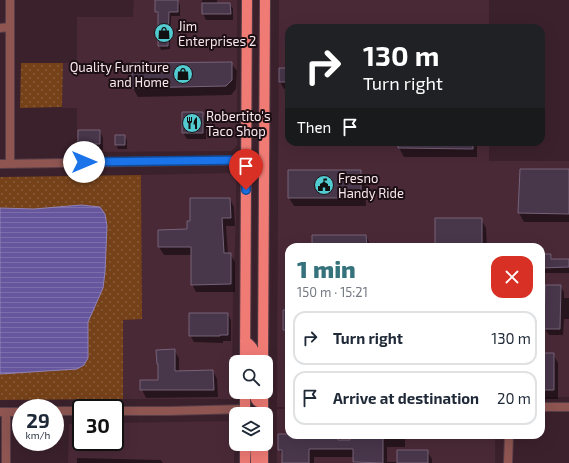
<!DOCTYPE html>
<html lang="en">
<head>
<meta charset="utf-8">
<style>
	:root { --surface:#fff; --page:#f6f6f7; --text:#1f2937; --muted:#747a83; --line:#e0e1e3; --accent:#36727c }
	body { margin:0; font-family:"Exo 2",sans-serif; background:var(--page); color:var(--text); height:100vh; display:flex; flex-direction:column; font-size:15px; white-space:nowrap }
	* { box-sizing:border-box; margin:0 }
	p { font-size:13px; color:var(--muted) }
	.icon { flex:none; width:22px; height:22px; fill:none; stroke:currentColor; stroke-width:2; stroke-linecap:round; stroke-linejoin:round }
	.map { position:relative; flex:1; overflow:hidden }
	.drawer { position:absolute; left:285px; top:243px; width:260px; height:196px; display:flex; flex-direction:column; background:var(--surface); border-radius:12px; box-shadow:0 4px 16px #0002 }
	.drawer>* { flex:none }
	.banner { position:absolute; left:285px; top:24px; width:260px; height:122px; border-radius:12px; box-shadow:0 4px 16px #0002; background:#202124; color:#fff; overflow:hidden }
	.buttons { position:absolute; left:229px; top:355px; display:grid; gap:8px }
	.buttons a { display:grid; place-items:center; width:44px; height:44px; border-radius:8px; background:var(--surface); box-shadow:0 4px 16px #0002; font-size:20px }
	.speed { position:absolute; left:12px; top:399px; display:flex; gap:8px; font-size:20px; font-weight:700; text-align:center }
	.speed>* { display:grid; place-content:center; width:52px; height:52px; border-radius:50%; background:var(--surface); box-shadow:0 4px 16px #0002; line-height:1 }
	.speed small { font-size:10px; font-weight:400 }
	.speed .limit { border:2px solid #111; border-radius:6px; background:#fff; color:#111 }
	.pin { position:absolute; display:grid; place-items:center; width:34px; height:34px; color:#fff; margin:-41px -17px; border-radius:50% 50% 50% 0; rotate:-45deg; box-shadow:0 0 4px #0007 }
	.pin .icon { rotate:45deg }
	.me { position:absolute; width:44px; margin:-22px; rotate:90deg; stroke-linejoin:round; filter:drop-shadow(0 0 3px #0008) }
	.turn { display:flex; align-items:center; gap:14px; height:84px; padding:0 12px; font-size:18px }
	.turn .icon { width:52px; height:52px; stroke-width:2.5 }
	.turn b { display:block; font-size:28px; line-height:34px }
	.then { display:flex; align-items:center; height:38px; padding:0 12px; background:#0003; gap:8px; font-size:15px }
	.round { display:grid; place-items:center; flex:none; width:42px; height:42px; border-radius:12px; background:var(--page) }
	.head { display:flex; align-items:center; justify-content:space-between; height:68px; padding:0 12px }
	h1 { font-size:24px; font-weight:800; line-height:30px; color:var(--accent) }
	ul { padding:0; list-style:none }
	li { display:flex; align-items:center; gap:12px; height:54px; margin:0 8px 6px; padding:0 4px; border:2px solid var(--line); border-radius:12px }
	li div { flex:1 }
	li b { display:block; font-size:15px }
	li em { font-style:normal }
	.map>svg:first-child { display:block }
	.built { fill:#4a2937 }
	.green { fill:url(#green-dots) }
	.water { fill:url(#water-rules); stroke:#9282b5 }
	.shadow { fill:#0007 }
	.building { fill:#48364b; stroke:#766279 }
	.lines { fill:none; stroke-linecap:round; stroke-linejoin:round }
	.minor-casing { stroke:#563d47; stroke-width:10 }
	.primary-casing { stroke:#563d47; stroke-width:12 }
	.minor { stroke:#8e5551; stroke-width:8 }
	.primary { stroke:#f07b75; stroke-width:10 }
	.route-casing { stroke:#114b97; stroke-width:10 }
	.route { stroke:#1a73e8; stroke-width:7 }
	.labels { text-anchor:middle; stroke-width:4; stroke-linejoin:round; paint-order:stroke }
	.poi-label { font-size:13px; fill:#fae8ee; stroke:#1b0f14; text-anchor:start }
</style>
</head>
<body>
<div class="map">
<svg width="569" height="463" viewBox="0 0 569 463">
	<defs>
		<pattern id="green-dots" width="8" height="8" patternUnits="userSpaceOnUse"><rect width="8" height="8" fill="#754119"/><path d="M2 2h.1M6 6h.1" fill="none" stroke="#8a5c3b" stroke-width="1.8" stroke-linecap="round"/></pattern>
		<pattern id="water-rules" width="6" height="5" patternUnits="userSpaceOnUse"><rect width="6" height="5" fill="#65569d"/><path d="M0 2.5h6" fill="none" stroke="#7c6eab"/></pattern>
	</defs>
	<rect width="100%" height="100%" fill="#3b212c"/>
	<path class="built" d="M134 0H237V145L234 149 231 151 77 152V108H62L63 63 77 62V17H133Z
		M279 0H489V28H289V142H489V161H569V397H541V247H289V407H277Z
		M234 173 236 176V220L233 287 232 399H123V319H142L141 175Z
		M277 409H289V435H495V463H277Z
		M234 421V463H68L69 424H81V442H115V423Z"/>
	<path class="green" d="M21 63H63L62 107 20 108Z
		M141 175 142 319 123 320V399L0 400V177Z"/>
	<path class="water" d="M81 205 100 207 105 214 107 226 105 272 103 288 88 322V358L84 365 77 369 0 374V208L34 209Z"/>
	<path class="shadow" d="M202 0H217V4H230L233 9V20H206L203 14Z
		M156 1H178L180 5V16H171L170 49 161 50 159 45V16L156 12Z
		M231 63 237 71 236 89 231 95 138 97 133 88Z
		M280 69H289V89H284L280 82Z
		M203 113 206 120V139H187L183 133Z
		M100 131 103 138V150H83L79 144Z
		M116 136H124L127 140V149H118L116 145Z
		M343 142H357V144H344Z
		M399 142H477V157H404L399 148Z
		M569 170V222H524L519 213Z
		M360 171 365 179 366 206H294L289 198Z
		M230 199 234 207 235 226H226L228 254H230L235 262V292H196L192 284V255H164L159 247 188 230 191 222Z
		M436 219H481L486 228 487 247H437Z
		M366 236 370 244V247H313Z
		M541 255H551L553 260H569V273H541Z
		M560 286 564 292V298H569V319H564L563 335H549L545 329Z
		M289 311V352L287 349V326Z
		M228 314 231 320V341H223V343L194 342 190 335Z
		M174 350 179 358V371H213L217 379 218 397 146 398 142 390 159 381V367L158 364Z
		M541 354H553L558 363V399H541Z
		M289 435H339L342 441H351V435H405V447H387V462H398L427 451 432 459V463H354V457H314V463H283V457L279 449Z
		M77 458 161 460 163 463H77Z"/>
	<path class="building" d="M155 0H178V12H169L168 46H158V12H155Z
		M202 3H230L231 14H202Z
		M232 62V80L226 86 132 88V63Z
		M279 68H289V82H279Z
		M182 112H203V133H182Z
		M78 130H100V144H78Z
		M115 135H125V145H115Z
		M398 142H473V149L398 148Z
		M520 169H569V214L518 213Z
		M288 170H361V198H288Z
		M190 198H230L231 218H222L224 253H231V284L191 285V247H158V230L187 229V221H190Z
		M435 218H482V245H435Z
		M312 235H366L367 247H312Z
		M541 254H551V259H569V267L541 268Z
		M545 285H561L560 329H544Z
		M283 310H289V330H283Z
		M189 313H228V335H220V336H189Z
		M175 349V371L213 370 214 390H140V380H158V364H157L156 350Z
		M541 353H554V390H541Z
		M278 434H289V435H337L338 440H350V435H383V463L353 462V449H309V463H282V450H278Z
		M397 450H428V463H397Z"/>
	<g class="lines">
		<defs>
			<path id="minor" d="M0 28 10 27
				M0 164 264 160
				M10 164V0
				M541 407H569
				M55 411H81
				M115 411H169L245 409
				M0 412H21
				M6 463V412
				M508 463 509 435"/>
			<path id="primary" d="M245 341C254 347 255 351 254 362
				M245 362 247 0
				M263 362 265 0
				M254 392C255 398 256 403 263 403
				M245 414V392
				M263 414V392
				M255 444 256 463
				M245 463V444
				M263 463V444"/>
		</defs>
		<use href="#minor" class="minor-casing"/>
		<use href="#primary" class="primary-casing"/>
		<use href="#minor" class="minor"/>
		<use href="#primary" class="primary"/>
	</g>
	<g class="lines">
		<defs>
			<path id="route" d="M84 162 246 160V190"/>
		</defs>
		<use href="#route" class="route-casing"/>
		<use href="#route" class="route"/>
	</g>
	<defs>
		<symbol id="shop-disc" viewBox="-11 -11 22 22"><circle r="9.5" fill="#52ccd0" stroke="#1b0f14"/><path d="M-5-2.5h2.3a2.7 3.5 0 0 1 5.4 0H5L5.5 6h-11ZM-1.5-2.5h3a1.5 2.3 0 0 0-3 0Z" fill="#111"/></symbol>
		<symbol id="restaurant-disc" viewBox="-11 -11 22 22"><circle r="9.5" fill="#52ccd0" stroke="#1b0f14"/><path d="M-5-6h1v4h1v-4h1v4h1v-4h1v5L-1.5 .5V6h-2V.5L-5-1ZM5-6V6H3V1.5H1.5Q1.5-4 5-6Z" fill="#111"/></symbol>
		<symbol id="civic-disc" viewBox="-11 -11 22 22"><circle r="9.5" fill="#52ccd0" stroke="#1b0f14"/><path d="M-.6-6.5H3V-4.5H.6V-3L4-1V1h2V6H-6V1h2V-1L-.6-3ZM-1.2 2.5V6h2.4V2.5Z" fill="#111"/></symbol>
	</defs>
	<g fill-rule="evenodd">
		<use href="#shop-disc" x="153" y="22" width="22" height="22"/>
		<use href="#shop-disc" x="172" y="63" width="22" height="22"/>
		<use href="#restaurant-disc" x="181" y="112" width="22" height="22"/>
		<use href="#civic-disc" x="313" y="174" width="22" height="22"/>
	</g>
	<g class="labels">
		<g class="poi-label">
			<text x="178" y="31">Jim<tspan x="178" dy="15">Enterprises 2</tspan></text>
			<text x="169" y="72" text-anchor="end">Quality Furniture<tspan x="169" dy="15">and Home</tspan></text>
			<text x="206" y="121">Robertito's<tspan x="206" dy="15">Taco Shop</tspan></text>
			<text x="338" y="183">Fresno<tspan x="338" dy="15">Handy Ride</tspan></text>
		</g>
	</g>
</svg>
<div class="buttons">
<a><svg class="icon" aria-label="search" viewBox="0 0 24 24"><circle cx="10" cy="10" r="6"/><path d="M15 15l6 6"/></svg></a>
<a><svg class="icon" aria-label="layers" viewBox="0 0 24 24"><path d="M12 4l9 5-9 5-9-5zM3 14l9 5 9-5"/></svg></a>
</div>
<div class="speed"><div>29<small>km/h</small></div><div class="limit">30</div></div>
<div class="pin" style="left:246px;top:190px;background:#d93025"><svg class="icon" aria-label="arrive" viewBox="0 0 24 24"><path d="M6 21V4h12l-3 4 3 4H6"/></svg></div>
<svg class="me" style="left:84px;top:162px" viewBox="-20 -20 40 40"><circle r="19" fill="#fff"/><path d="M0-13L10 11 0 6-10 11z" fill="#1a73e8"/></svg>
<div class="banner">
<div class="turn"><svg class="icon" aria-label="right" viewBox="0 0 24 24"><path d="M7 20v-9h11M14 6l5 5-5 5"/></svg><div><b>130 m</b>Turn right</div></div>
<div class="then">Then<svg class="icon" aria-label="arrive" viewBox="0 0 24 24"><path d="M6 21V4h12l-3 4 3 4H6"/></svg></div>
</div>
<section class="drawer">
<div class="head"><div><h1>1 min</h1><p>150 m · 15:21</p></div><a class="round" style="background:#d93025;color:#fff"><svg class="icon" aria-label="close" viewBox="0 0 24 24"><path d="M6 6l12 12M18 6L6 18"/></svg></a></div>
<ul>
<li><svg class="icon" aria-label="right" viewBox="0 0 24 24"><path d="M7 20v-9h11M14 6l5 5-5 5"/></svg><div><b>Turn right</b></div><em>130 m</em></li>
<li><svg class="icon" aria-label="arrive" viewBox="0 0 24 24"><path d="M6 21V4h12l-3 4 3 4H6"/></svg><div><b>Arrive at destination</b></div><em>20 m</em></li>
</ul>
</section>
</div>
</body>
</html>
